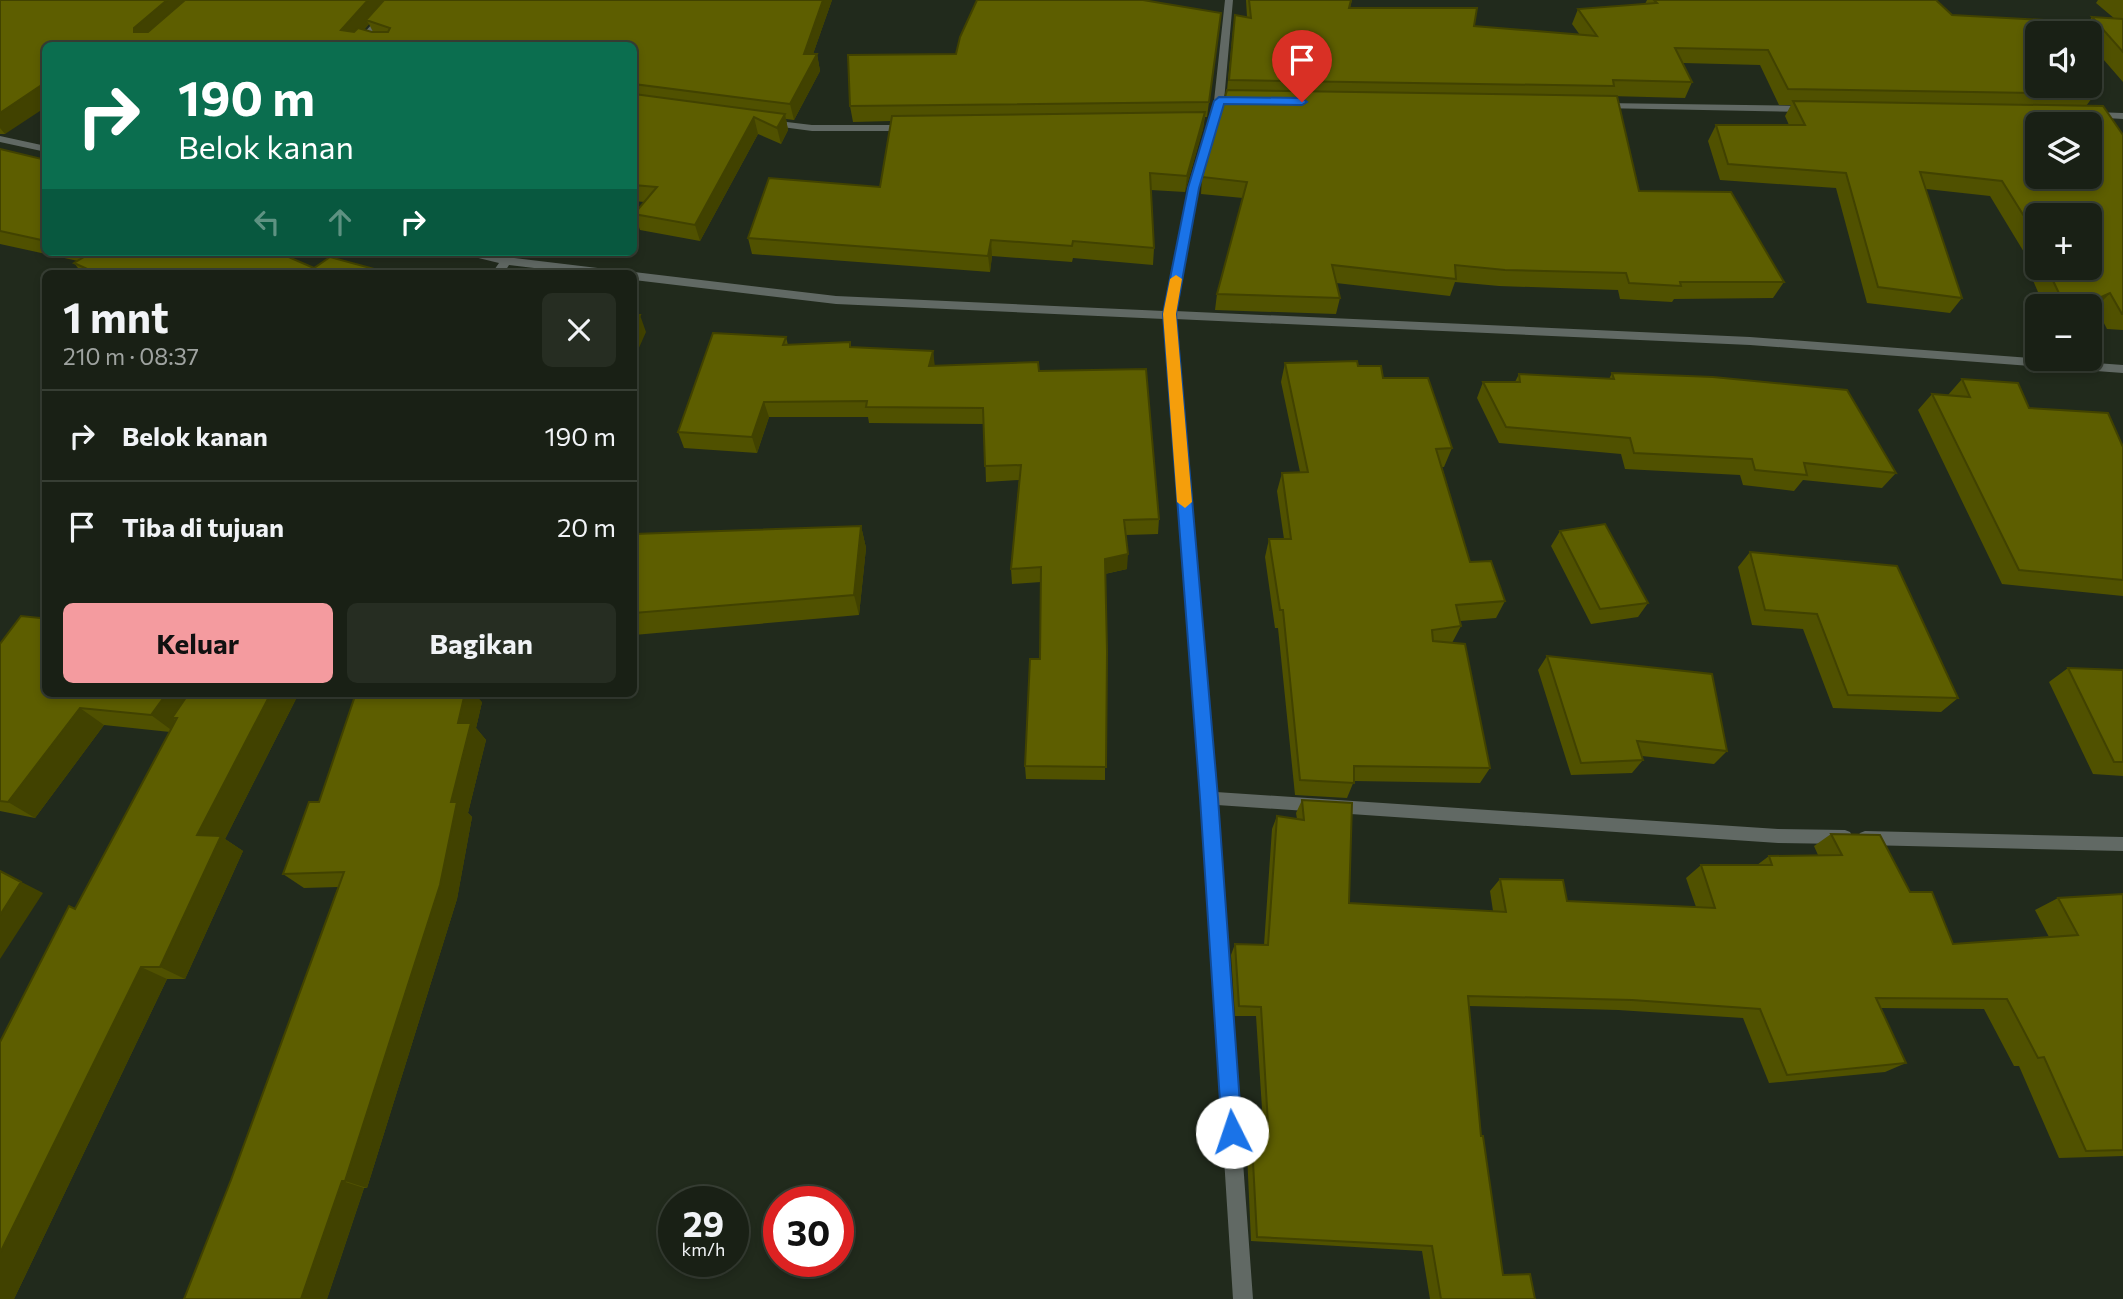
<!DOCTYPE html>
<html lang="id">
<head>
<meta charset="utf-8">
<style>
	:root { --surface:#192015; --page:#262d22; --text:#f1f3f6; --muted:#9fa3a0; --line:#373e34; --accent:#f49b9f }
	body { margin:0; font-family:Commissioner,sans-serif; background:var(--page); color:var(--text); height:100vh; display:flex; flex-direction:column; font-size:26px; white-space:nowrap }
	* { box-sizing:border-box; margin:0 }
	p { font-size:23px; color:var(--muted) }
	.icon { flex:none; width:38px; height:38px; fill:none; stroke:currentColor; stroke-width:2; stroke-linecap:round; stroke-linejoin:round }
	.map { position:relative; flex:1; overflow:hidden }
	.sheet { position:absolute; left:42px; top:270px; width:595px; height:427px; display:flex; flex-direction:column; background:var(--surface); border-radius:10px; box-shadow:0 4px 10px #0003,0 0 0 2px var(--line) }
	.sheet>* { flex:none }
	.top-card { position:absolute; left:42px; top:42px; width:595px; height:214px; border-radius:10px; box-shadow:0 4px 10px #0003,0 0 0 2px var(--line); background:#0b6e4f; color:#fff; overflow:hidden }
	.fabs { position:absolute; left:2025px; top:21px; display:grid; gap:14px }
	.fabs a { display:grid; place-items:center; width:77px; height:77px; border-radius:10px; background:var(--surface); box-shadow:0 4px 10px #0003,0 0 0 2px var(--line); font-size:35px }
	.speed { position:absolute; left:658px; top:1186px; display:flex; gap:14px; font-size:35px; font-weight:700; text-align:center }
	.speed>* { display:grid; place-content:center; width:91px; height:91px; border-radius:50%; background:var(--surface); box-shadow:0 4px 10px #0003,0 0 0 2px var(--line); line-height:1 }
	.speed small { font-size:18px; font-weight:400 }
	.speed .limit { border:10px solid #d22; background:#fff; color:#111 }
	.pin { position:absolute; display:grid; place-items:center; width:60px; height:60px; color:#fff; margin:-72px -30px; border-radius:50% 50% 50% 0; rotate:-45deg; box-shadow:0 0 7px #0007 }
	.pin .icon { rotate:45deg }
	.me { position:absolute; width:77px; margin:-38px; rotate:356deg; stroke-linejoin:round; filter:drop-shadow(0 0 5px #0008) }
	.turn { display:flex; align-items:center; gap:24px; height:147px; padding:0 21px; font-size:32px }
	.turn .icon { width:91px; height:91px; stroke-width:2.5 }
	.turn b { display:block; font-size:49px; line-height:60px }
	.lanes { display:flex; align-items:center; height:66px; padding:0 21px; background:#0003; justify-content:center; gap:35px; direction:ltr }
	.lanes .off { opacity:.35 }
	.round { display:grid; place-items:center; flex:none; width:74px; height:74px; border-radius:10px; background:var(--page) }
	.summary { display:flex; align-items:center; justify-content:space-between; height:119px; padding:0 21px }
	h1 { font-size:42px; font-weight:700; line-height:52px }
	.primary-button { display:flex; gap:14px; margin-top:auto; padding:14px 21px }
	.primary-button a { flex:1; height:80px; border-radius:10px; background:var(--accent); color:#111; font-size:28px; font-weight:700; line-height:80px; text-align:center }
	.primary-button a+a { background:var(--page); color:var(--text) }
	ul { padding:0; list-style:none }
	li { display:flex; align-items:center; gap:21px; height:91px; padding:0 21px; border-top:2px solid var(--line) }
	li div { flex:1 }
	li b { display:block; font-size:26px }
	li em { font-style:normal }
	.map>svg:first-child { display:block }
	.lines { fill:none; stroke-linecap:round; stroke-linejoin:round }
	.street { fill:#616964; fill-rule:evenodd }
	.wall { fill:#505100; fill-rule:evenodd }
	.shaded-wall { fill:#414200 }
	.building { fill:#5d5e00; stroke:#414200; stroke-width:2; fill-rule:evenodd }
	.route { fill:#1a73e8; stroke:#114b97; stroke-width:2 }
	.slow { fill:#f59e0b }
</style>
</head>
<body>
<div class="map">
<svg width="2123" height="1299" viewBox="0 0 2123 1299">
	<rect width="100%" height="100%" fill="#212a1c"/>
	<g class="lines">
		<path class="street" d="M394 0H403L362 46H352Z
			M1225 0H1233L1224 101 1199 188 1175 311 1750 337 2123 365V373L1750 345 1175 319 1216 792 1778 829 1845 830 1850 832 1853 837 1850 842 1845 844 1778 843 1217 805 1253 1299H1233L1201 798 1164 319 836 304 634 280V273H632L634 272 836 296 1164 311 1189 188 1214 101Z
			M1603 103 1807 106 1812 109 1807 112 1600 108V104Z
			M2093 112 2123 113V119L2090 117V113Z
			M770 120 812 125H907L912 128 907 131H812L767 125V121Z
			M0 136 46 146V152L0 142Z
			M465 252H484L506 257 606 269 612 273H576L509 265 504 273H492L499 263 466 255Z
			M1865 831 2123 837V851L1865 845 1860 843 1857 838 1860 833Z"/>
	</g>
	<path class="wall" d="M0 0H832L813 54H817L820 71 794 120 786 119 788 130 781 144 758 134 700 241 640 230 634 214 644 202 634 201V46H46L5 134H0ZM369 24 373 32 364 30Z
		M1246 0H1352L1350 8 1474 26 1580 35 1572 24 1578 9 1645 4 1647 0H1936L1952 15 2095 94 2086 106 2123 135V330L2107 329 2096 308 2090 306H2044L2032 278 2036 272 1990 196 1926 189 1962 298 1950 313 1867 303 1836 188 1720 180 1708 141 1716 125H1789L1785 116 1791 105H1779L1760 65 1683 63 1692 82 1685 98 1610 96 1639 191 1784 282 1773 298 1674 299 1672 302 1620 299 1618 290 1499 286 1455 282 1450 296 1336 283 1340 298 1336 314 1215 310 1217 294 1243 198 1201 194 1202 177 1227 90 1233 30 1247 17ZM2037 215 2090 268H2037Z
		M2098 0H2123V82L2090 44V33H2080L2092 17 2115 19 2096 3Z
		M1221 13 1207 117H1205L1203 129 1185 192 1151 190 1154 248 1153 265 1073 258 1072 262 992 256 990 272 752 254 748 238 880 187 891 121 853 122 850 106Z
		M0 149 46 160V252H277L314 268 389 273H82L74 263 78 261 0 244Z
		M786 337 788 345 933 351 934 366 1039 371 1159 519 1158 534 1126 535 1127 569 1105 574V780L1026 779 1025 766 1040 659 1041 582 1012 584 1011 569 1019 480 986 482 984 424 869 423 868 417H769L757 453 684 448 678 432Z
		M1285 363 1358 366 1383 378 1452 448 1444 467H1442L1470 562 1505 601 1496 618 1460 621 1461 626 1452 643 1490 768 1480 783 1354 781 1347 798 1295 795 1278 628H1275L1265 557 1269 539H1284L1277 491 1282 473 1300 472 1281 382Z
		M1612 373 1896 473 1882 488 1803 480 1794 491 1743 485 1740 475 1625 469 1621 454 1499 443 1477 398 1483 382H1515L1519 374 1609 379Z
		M1962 379 2123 447V596L2002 584 1918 410 1932 394 1948 395Z
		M861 526 866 548 859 615 634 635V534Z
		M1560 531 1648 603 1638 617 1591 624 1551 546Z
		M1750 552 1958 698 1941 712 1833 708 1803 629 1752 625 1738 567Z
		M40 618 46 693H299L225 839 243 851 185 979H167L14 1299H0L75 909 170 732 104 725 35 818 0 811V644Z
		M1547 656 1727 751 1714 764 1642 756 1643 760 1632 773 1571 775 1538 670Z
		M2068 668 2123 670V776L2093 774 2049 682Z
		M482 702 476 728 486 740 468 813 472 817 457 899 367 1188H364L327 1299H184L231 1180 338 887 304 888 283 874 319 802Z
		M1302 800 1349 903 1493 911 1490 891 1500 879 1567 901 1696 907 1686 878 1701 865H1757L1769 856 1818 855 1814 846 1831 834 1910 892 1953 944 2049 937 2035 910 2058 898 2123 894V1156L2059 1158 2019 1066H2014L1984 1009 1880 1008 1906 1063 1885 1072 1769 1083 1743 1018 1618 1010 1469 1006 1481 1136 1503 1275 1535 1299H1430L1422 1251 1251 1241 1246 1131 1251 1124H1263L1256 1016H1235L1231 955 1235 944 1264 945 1272 829 1277 816 1297 819 1296 813Z"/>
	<path class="shaded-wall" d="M167 0H196L145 44 134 32V28Z
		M368 0H390L366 20 369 24 350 46 341 30Z
		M823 0H832L807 71 804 54Z
		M817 54 820 71 794 120 790 104Z
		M46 82V107L5 134 0 128V113Z
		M1205 112 1203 129 1185 192 1187 176Z
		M785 114 788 130 781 144 777 128Z
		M754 117 758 134 700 241 695 225Z
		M991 240 992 256 990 272 988 256Z
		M2110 293 2096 308 2090 311V306H2081Z
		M640 315 646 332 634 359V328Z
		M933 351 935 367 929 366Z
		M764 402 769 417 757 453 752 437Z
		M861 526 866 548 859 615 854 595Z
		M1128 554 1127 569 1104 574 1105 559Z
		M167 693H200L172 718 180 723 174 732 151 715Z
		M271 693H299L225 839 243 851 185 979 160 967 197 835Z
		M465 693H474L482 702 476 728 486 740 468 813 472 817 457 899 367 1188 345 1181 451 802 458 723Z
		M80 708 104 725 35 818 8 802Z
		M0 871 43 893 0 959Z
		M141 967 167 979 14 1299H0V1253Z
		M342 1181 364 1188 327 1299H301Z"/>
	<path class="building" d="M0 0H167L134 28V32H148L185 0H368L341 30 354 32 358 28 372 32H388L390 28 366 20 384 0H823L804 54H817L790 104 634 84V46H46V82L0 113Z
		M977 0H1143L1221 13 1209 102 850 106 848 55 956 54 960 37Z
		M1249 0H1351L1349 8H1477L1474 26 1597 36 1578 9 1657 3 1654 0H1936L1952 15 2044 20 2054 33H2037V86H2090L2095 94 1788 89 1768 50 1675 48 1692 82 1613 80 1614 86 1229 80 1235 15 1251 18Z
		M2092 17 2123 19V52Z
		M1227 90 1617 96 1639 191 1731 192 1784 282H1680L1681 286 1629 283 1626 273 1505 270 1455 265 1456 279 1332 265 1340 298 1217 294 1247 182 1202 177Z
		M634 94 785 114 777 128 754 117 695 225 634 214 657 187 634 185Z
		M1793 101 2103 106 2123 135V314H2122L2110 293 2081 306H2065L2047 268H2090V215H2037V237L2002 181 1920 172 1962 298 1878 287 1846 173 1728 164 1716 125H1805ZM2037 124H2090V177H2037Z
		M1205 112 1187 176 1150 173 1154 248 1073 241 1072 246 991 240 988 256 748 238 769 178 880 187 892 116Z
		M0 149 46 160V241L0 231Z
		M92 252H277L314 268 330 257 389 273H96L74 263Z
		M634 315H640L634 328Z
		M713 333 786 337 783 345 850 342V347L933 351 929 366 1038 362 1039 371 1146 369 1159 519 1124 520 1128 554 1105 559 1107 651 1106 767 1025 766 1030 659H1040L1041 567 1011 569 1021 465 985 466 983 408 866 407 867 401 764 402 752 437 678 432Z
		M1357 361 1358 366H1381L1383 378H1428L1452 448 1436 449 1470 562 1491 561 1505 601 1456 605 1461 626 1432 630 1433 641 1465 644 1490 768 1354 766V783L1300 780 1283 610H1280L1269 539H1291L1282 473 1308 472 1285 363Z
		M1612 373 1713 377 1847 390 1896 473 1804 463 1807 475 1755 470 1752 459 1634 453 1630 438 1506 427 1483 382H1520L1519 374 1614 379Z
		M1962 379 2018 383 2029 408 2108 413 2123 447V580L2019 570 1932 394 1970 397Z
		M1605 524 1648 603 1600 609 1560 531Z
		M861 526 854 595 634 613V534Z
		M1750 552 1897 566 1958 698 1848 695 1817 614 1765 610Z
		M46 612V693H167L151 715 80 708 8 802 0 801V644L21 616 40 618Z
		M1547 656 1712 674 1727 751 1637 741 1643 760 1581 763Z
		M2068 668 2123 670V762H2114Z
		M189 693H271L197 835 221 836 160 967H141L0 1253V1042L69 906 75 909 177 718H172Z
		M356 693H465L458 723H471L451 802H457L440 885 345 1181H342L301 1299H184L231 1180 344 872 283 874 309 802H319Z
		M1302 800 1352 803 1349 903 1506 912 1500 879 1563 880 1567 901 1715 908 1701 865H1772L1769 856 1842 855 1831 834 1880 835 1910 892H1932L1953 944 2078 935 2058 898 2123 894V1150L2086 1151 2044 1057 2038 1058 2007 999 1876 998 1906 1063 1787 1075 1760 1009 1632 1000 1468 996 1481 1136H1483L1503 1275 1530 1274 1535 1299H1441L1432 1246 1257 1237 1251 1124H1268L1261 1007 1239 1006 1235 944 1268 945 1277 816 1304 820Z
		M0 871 21 882 0 915Z"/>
	<path class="route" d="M1219 97 1302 98 1307 102 1302 105 1224 104 1199 188 1176 314 1218 798 1242 1132 1239 1139 1232 1142 1225 1139 1222 1132 1200 798 1163 314 1188 188 1214 101Z"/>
	<path class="slow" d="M1176 275 1182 279 1176 314 1192 502 1185 508 1177 502 1163 314 1170 279Z"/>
</svg>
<div class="fabs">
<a><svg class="icon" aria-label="sound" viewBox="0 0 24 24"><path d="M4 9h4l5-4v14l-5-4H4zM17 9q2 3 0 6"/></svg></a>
<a><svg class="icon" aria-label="layers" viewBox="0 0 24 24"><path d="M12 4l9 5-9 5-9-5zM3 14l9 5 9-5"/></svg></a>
<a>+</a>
<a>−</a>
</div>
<div class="speed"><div>29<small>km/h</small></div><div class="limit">30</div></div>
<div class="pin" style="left:1302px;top:102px;background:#d93025"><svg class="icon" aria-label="arrive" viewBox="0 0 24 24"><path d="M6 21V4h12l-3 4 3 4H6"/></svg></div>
<svg class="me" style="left:1232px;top:1132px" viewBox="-20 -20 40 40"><circle r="19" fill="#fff"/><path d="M0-13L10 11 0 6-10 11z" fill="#1a73e8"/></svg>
<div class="top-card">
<div class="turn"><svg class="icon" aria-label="right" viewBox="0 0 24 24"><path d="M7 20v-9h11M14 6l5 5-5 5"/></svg><div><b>190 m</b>Belok kanan</div></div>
<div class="lanes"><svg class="icon off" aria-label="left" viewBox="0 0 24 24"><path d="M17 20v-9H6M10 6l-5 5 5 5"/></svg><svg class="icon off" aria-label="ahead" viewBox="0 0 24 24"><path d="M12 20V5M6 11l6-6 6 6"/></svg><svg class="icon" aria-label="right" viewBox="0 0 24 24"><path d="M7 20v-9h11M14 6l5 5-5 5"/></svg></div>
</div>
<section class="sheet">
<div class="summary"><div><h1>1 mnt</h1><p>210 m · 08:37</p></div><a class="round"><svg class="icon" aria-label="close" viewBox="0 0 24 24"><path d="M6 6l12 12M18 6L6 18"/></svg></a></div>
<ul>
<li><svg class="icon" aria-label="right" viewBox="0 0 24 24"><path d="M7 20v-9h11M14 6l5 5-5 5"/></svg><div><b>Belok kanan</b></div><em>190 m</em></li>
<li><svg class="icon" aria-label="arrive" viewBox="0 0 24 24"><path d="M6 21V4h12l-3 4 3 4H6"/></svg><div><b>Tiba di tujuan</b></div><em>20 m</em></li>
</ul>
<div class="primary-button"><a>Keluar</a><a>Bagikan</a></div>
</section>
</div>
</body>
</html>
